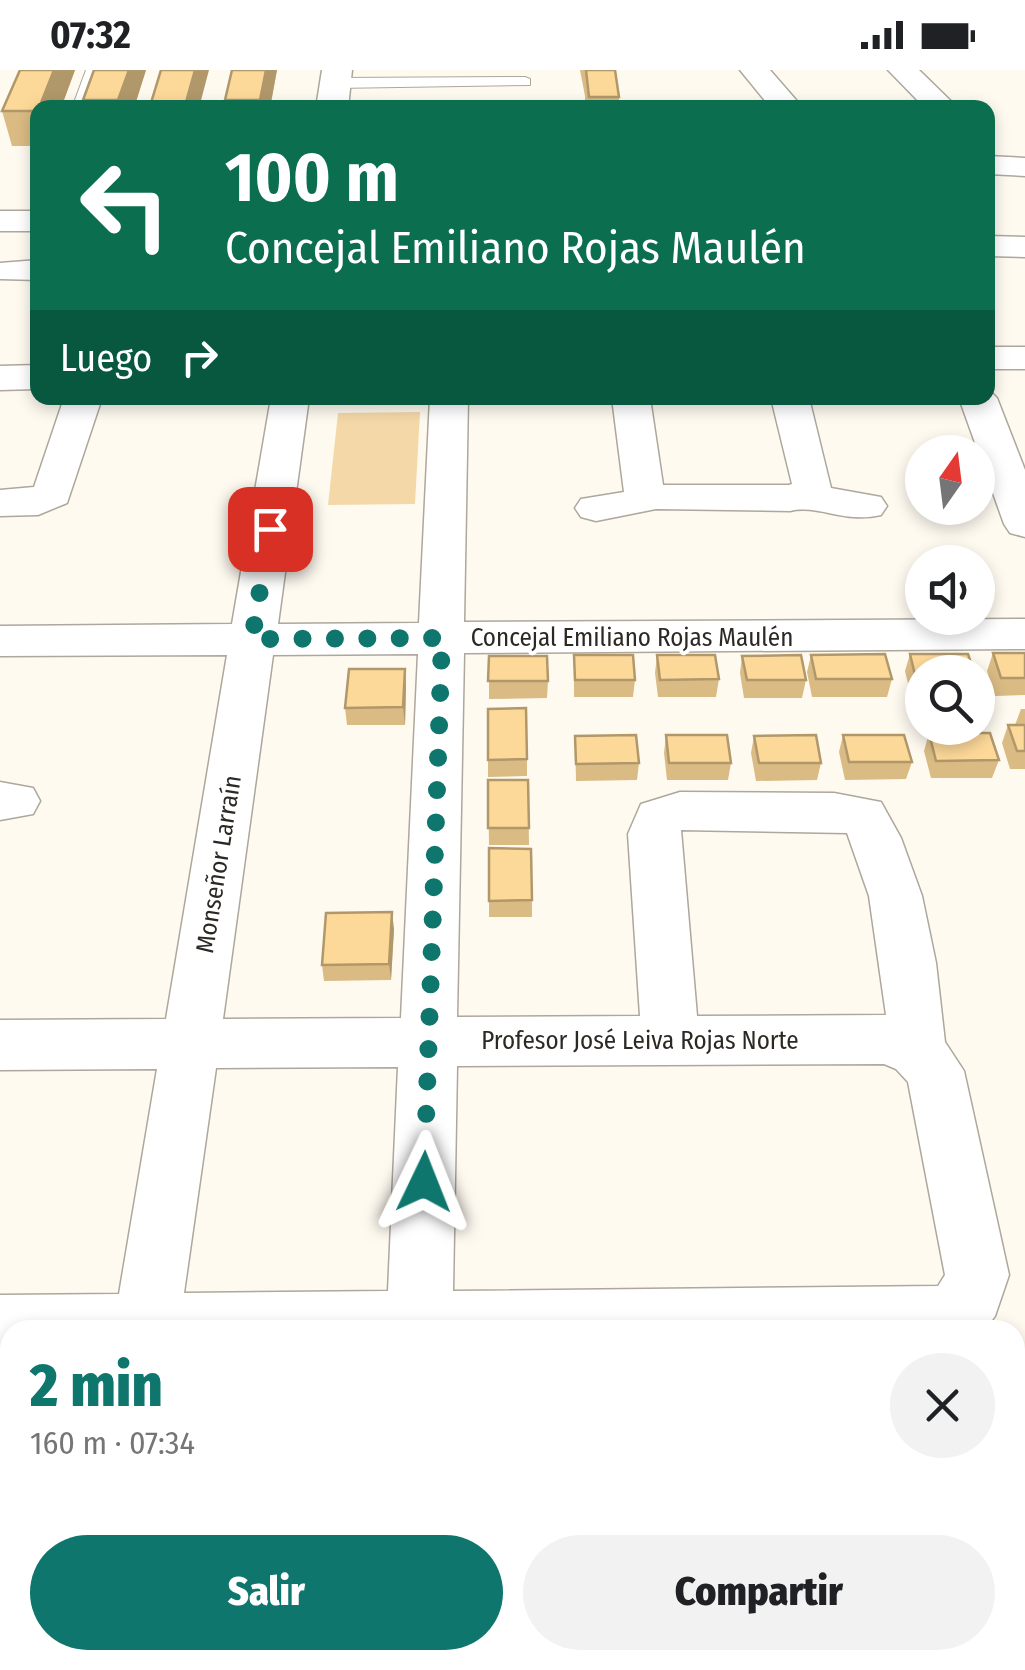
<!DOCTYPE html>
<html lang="es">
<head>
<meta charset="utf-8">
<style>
	:root { --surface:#fff; --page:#f2f2f2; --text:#202124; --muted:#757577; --accent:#0f766e }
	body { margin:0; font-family:"Fira Sans Condensed",sans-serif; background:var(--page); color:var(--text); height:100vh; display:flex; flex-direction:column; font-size:38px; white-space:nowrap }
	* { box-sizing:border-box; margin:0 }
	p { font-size:32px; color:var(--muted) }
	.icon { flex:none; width:55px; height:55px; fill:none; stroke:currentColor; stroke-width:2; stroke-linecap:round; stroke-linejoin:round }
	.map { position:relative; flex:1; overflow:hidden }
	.sheet { position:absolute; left:0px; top:1250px; width:1025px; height:350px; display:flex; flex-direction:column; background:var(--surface); border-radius:30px 30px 0 0; box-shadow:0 5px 15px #0003 }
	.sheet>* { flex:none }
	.hud { position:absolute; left:30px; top:30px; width:965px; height:305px; border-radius:20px; box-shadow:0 5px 15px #0003; background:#0b6e4f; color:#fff; overflow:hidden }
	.needle { width:65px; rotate:14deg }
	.fabs { position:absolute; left:905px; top:365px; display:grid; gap:20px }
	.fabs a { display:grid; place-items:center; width:90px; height:90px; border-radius:50%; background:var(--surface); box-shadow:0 5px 15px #0003; font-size:50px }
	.pin { position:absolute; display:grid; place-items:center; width:85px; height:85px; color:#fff; margin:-42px; border-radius:20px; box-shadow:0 5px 15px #0006 }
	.me { position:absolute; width:110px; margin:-55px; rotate:2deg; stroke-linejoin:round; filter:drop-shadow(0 0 8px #0008) }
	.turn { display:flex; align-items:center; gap:35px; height:210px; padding:0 30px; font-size:45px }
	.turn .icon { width:130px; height:130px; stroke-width:2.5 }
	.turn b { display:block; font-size:70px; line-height:85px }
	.then { display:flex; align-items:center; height:95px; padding:0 30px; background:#0003; gap:20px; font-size:38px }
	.round { display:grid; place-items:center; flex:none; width:105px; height:105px; border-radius:52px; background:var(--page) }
	.summary { display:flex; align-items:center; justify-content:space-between; height:170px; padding:0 30px }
	h1 { font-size:60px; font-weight:800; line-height:75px; color:var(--accent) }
	.cta { display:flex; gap:20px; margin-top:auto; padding:20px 30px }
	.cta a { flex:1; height:115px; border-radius:60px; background:var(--accent); color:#fff; font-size:40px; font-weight:800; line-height:115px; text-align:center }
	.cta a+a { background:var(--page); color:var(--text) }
	.status { display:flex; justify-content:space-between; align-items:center; height:70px; padding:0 50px; background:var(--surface); direction:ltr }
	.status svg { height:28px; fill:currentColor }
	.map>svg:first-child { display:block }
	.green { fill:#f4d8a8 }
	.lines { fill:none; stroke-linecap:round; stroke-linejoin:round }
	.lane-casing { stroke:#ada79c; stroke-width:2 }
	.street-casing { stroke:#ada79c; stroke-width:3 }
	.secondary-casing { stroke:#ada79c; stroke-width:3 }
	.lane { fill:#fff; fill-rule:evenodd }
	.street { fill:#fff; fill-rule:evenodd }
	.secondary { fill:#fff; fill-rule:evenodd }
	.wall { fill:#dabb84 }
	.shaded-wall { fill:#b1986b }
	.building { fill:#fdd999; stroke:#b1986b; stroke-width:2.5 }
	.route { stroke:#0f766e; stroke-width:18; stroke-dasharray:0 32.4 }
	.labels { text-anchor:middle; stroke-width:8; stroke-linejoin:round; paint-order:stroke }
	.street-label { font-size:25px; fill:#2c2925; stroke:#fff }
</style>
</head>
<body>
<div class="status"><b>07:32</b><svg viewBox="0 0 49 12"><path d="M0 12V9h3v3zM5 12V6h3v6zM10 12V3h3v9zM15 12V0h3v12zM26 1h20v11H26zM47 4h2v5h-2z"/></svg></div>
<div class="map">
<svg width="1025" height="1600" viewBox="0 0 1025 1600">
	<rect width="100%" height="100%" fill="#fffaf0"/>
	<path class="green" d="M420 342 415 434 328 435 338 343Z"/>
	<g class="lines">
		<defs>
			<path id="lane" d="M86 0H102L88 38H72Z
				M525 7 530 9V15L335 18 327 13 335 8Z"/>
			<path id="street" d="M740 0H770L803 38H771Z
				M888 0H919L958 38H925Z
				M988 86 1025 88V106L988 104Z
				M0 141H38V161H0Z
				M988 166 1025 167V187L988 186Z
				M38 190V210L0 209V193Z
				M988 277H1025V299H988Z
				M988 319 997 328 1025 400V467L1010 463 1004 454 959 328H988Z
				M64 328H102L67 433 38 445 0 446V420L34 417Z
				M271 328H309L278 554 419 553 430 328H468L464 552 1025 549V579L464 583 457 947 640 946 628 764 641 734 680 722 834 723 881 732 901 768 922 826 936 893 945 972 964 1001 1009 1205 995 1246 985 1260H10V1289H0V1225L119 1224 157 999 0 1000V950L166 949 227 585 0 586V556L232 554ZM418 584 401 948 223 949 273 585ZM681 760 847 763 869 826 886 945 697 946ZM884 994 896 999 908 1012 945 1205 938 1216 453 1221 457 996ZM398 997 388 1221 184 1223 216 998Z
				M612 328H650L663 415H789L792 414 771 328H809L831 418 881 427 887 436 881 445C845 454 818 434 790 441L656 439 596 451 581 447 575 438 581 429 624 422Z
				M0 712 33 718 40 731 33 744 0 750Z
				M1015 1286 1025 1290V1409L1015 1405Z
				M1025 1434V1513L1015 1517V1438Z
				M57 1590H133L131 1600H55Z
				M370 1590H446V1600H370Z"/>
			<path id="secondary" d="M322 0H352L348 38H316Z
				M38 295V319L0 320V296Z"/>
		</defs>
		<use href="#lane" class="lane-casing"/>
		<use href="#street" class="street-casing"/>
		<use href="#secondary" class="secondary-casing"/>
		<use href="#lane" class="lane"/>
		<use href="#street" class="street"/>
		<use href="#secondary" class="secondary"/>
	</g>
	<path class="wall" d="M20 0H75L61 38H38V76H12L2 41Z
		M146 0 134 38H85L83 30Z
		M161 0 199 38H151V33Z
		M232 0H277L270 38H226L225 30Z
		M580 0H615L619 27V35L621 38H585V26Z
		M993 583H1025V625L995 626 987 601Z
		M910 584 922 602V626H911L905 601Z
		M574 585 635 610 633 627H574Z
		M657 585 719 609 716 627H658L655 603Z
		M811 585 892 609 887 627H812L807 602Z
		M489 586 548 611 547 628 489 629Z
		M742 586 806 610 802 628H744L740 603Z
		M405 599 406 616 405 655H347L345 638Z
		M488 639 527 689V706L488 707Z
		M1021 639H1025V699H1010L1002 673 1008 655H1015Z
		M929 663 999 690 992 708H931L924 681Z
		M666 665 731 693 728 710H667L664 683Z
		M843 665 912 692 906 709 845 710 839 682Z
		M575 666 639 693 637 710 576 711Z
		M754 666 821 693 817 710 756 711 751 683Z
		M488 710H528L529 775H489Z
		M489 778 532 830V847H489Z
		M394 859 391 910 324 911 322 895Z"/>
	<path class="shaded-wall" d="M54 0H75L61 38H39Z
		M129 0H146L134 38H120L118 30Z
		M195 0H209L199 38H187L186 32Z
		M266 0H277L270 38H261L260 30Z
		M405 599 406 616 405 655 403 637Z
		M392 842 394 859 391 910 389 894Z"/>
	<path class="building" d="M20 0H54L39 38H38V41H2Z
		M94 0H129L118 30H83Z
		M161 0H195L186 32 151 33Z
		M232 0H266L260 30H225Z
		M586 0H615L619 27H589Z
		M590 35H620L621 38H591Z
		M993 583H1025V608H1001Z
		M885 584 892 609H816L811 585Z
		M910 584H968L974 602H922V609H916Z
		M574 585H633L635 610H575Z
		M657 585H715L719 609 660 610Z
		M801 585 806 610H747L742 586Z
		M489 586H547L548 611H488Z
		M349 599H405L403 637 345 638Z
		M526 638 527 689 488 690V639Z
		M1008 655H1025V681H1017Z
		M929 663H990L999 690 936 691Z
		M636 665 639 693 576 694 575 666Z
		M666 665H727L731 693H669Z
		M816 665 821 693H759L754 666Z
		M843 665H904L912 692H849Z
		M488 710H528L529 758H488Z
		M489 778 531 779 532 830 489 831Z
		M392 842 389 894 322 895 326 843Z"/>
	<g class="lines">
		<path class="route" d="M270 459 252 569 442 568 424 1112"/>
	</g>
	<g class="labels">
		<g class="street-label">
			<text x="632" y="576">Concejal Emiliano Rojas Maulén</text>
			<text transform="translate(218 794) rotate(-81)" y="9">Monseñor Larraín</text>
			<text x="640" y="979">Profesor José Leiva Rojas Norte</text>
		</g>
	</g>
</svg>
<div class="fabs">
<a><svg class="needle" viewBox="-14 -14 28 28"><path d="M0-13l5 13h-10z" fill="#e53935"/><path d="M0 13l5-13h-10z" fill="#757577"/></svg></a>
<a><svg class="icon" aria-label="sound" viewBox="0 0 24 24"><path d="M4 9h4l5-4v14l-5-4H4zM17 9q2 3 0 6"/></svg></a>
<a><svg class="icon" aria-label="search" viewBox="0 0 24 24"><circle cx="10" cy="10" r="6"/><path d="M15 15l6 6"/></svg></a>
</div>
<div class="pin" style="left:270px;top:459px;background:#d93025"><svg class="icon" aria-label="arrive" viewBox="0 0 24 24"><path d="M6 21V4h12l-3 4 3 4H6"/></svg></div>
<svg class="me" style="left:424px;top:1112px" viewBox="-20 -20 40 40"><path d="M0-17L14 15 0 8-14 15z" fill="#0f766e" stroke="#fff" stroke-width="4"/></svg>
<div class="hud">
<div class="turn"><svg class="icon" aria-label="left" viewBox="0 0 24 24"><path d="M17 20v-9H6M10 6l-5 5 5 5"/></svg><div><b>100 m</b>Concejal Emiliano Rojas Maulén</div></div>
<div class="then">Luego<svg class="icon" aria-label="right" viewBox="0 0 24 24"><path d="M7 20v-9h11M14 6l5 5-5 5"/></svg></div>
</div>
<section class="sheet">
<div class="summary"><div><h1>2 min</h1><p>160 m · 07:34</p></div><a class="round"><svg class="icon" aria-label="close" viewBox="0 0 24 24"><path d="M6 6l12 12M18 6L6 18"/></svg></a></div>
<div class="cta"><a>Salir</a><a>Compartir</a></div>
</section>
</div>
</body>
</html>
